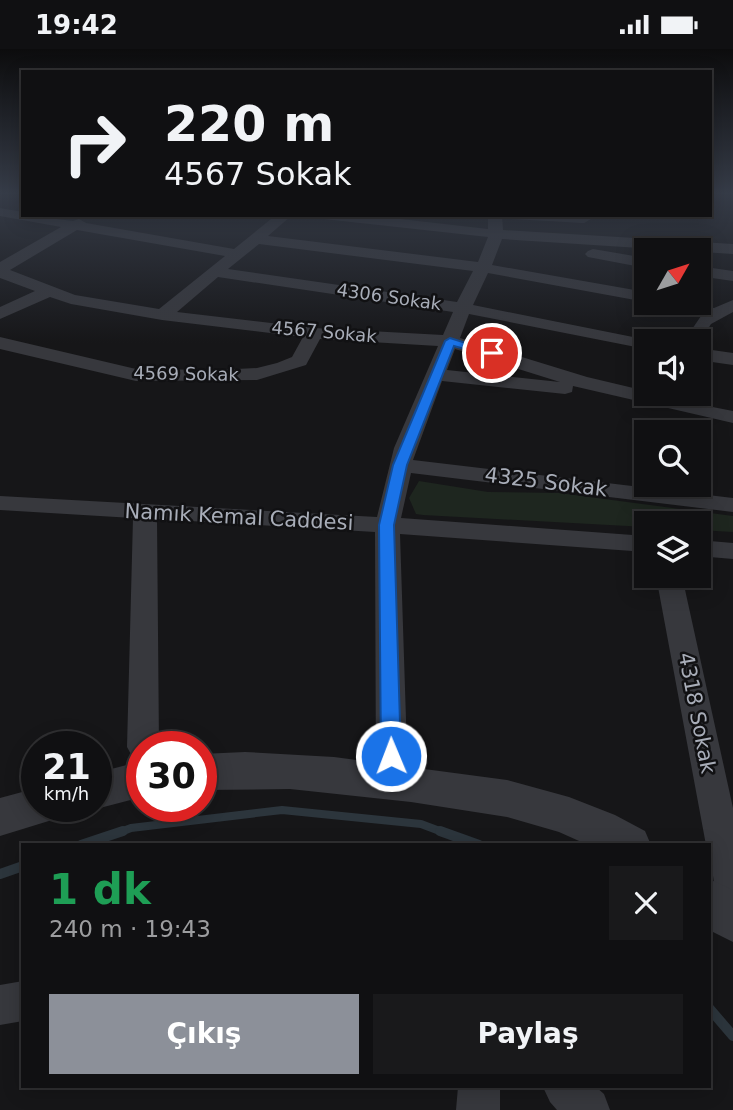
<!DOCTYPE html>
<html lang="tr">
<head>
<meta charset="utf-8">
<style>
	:root { --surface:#101012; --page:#19191b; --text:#f1f3f6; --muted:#9c9d9f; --line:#303032; --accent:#8c9099 }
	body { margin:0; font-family:"DejaVu Sans",sans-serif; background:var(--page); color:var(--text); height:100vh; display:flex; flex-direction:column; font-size:26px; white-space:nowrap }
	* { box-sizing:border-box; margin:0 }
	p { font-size:23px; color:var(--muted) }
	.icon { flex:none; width:38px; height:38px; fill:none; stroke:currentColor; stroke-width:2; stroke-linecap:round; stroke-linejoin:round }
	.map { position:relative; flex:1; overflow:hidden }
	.details { position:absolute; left:21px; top:794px; width:690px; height:245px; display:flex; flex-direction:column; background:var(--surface); border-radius:0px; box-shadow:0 4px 18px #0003,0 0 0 2px var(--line) }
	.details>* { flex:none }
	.top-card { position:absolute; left:21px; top:21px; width:691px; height:147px; border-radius:0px; box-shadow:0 4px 18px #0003,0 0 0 2px var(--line); background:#101012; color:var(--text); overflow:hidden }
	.needle { width:46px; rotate:51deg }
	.tools { position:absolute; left:634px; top:189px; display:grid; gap:14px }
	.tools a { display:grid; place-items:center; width:77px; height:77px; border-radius:0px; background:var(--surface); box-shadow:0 4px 18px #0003,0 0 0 2px var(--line); font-size:35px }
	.speed { position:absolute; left:21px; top:682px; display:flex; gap:14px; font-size:35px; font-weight:700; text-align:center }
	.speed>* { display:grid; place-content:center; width:91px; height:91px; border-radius:50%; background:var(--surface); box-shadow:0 4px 18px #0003,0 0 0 2px var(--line); line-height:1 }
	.speed small { font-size:18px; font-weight:400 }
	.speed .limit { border:10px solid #d22; background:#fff; color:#111 }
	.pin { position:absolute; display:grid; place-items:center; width:60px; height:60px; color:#fff; margin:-30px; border:4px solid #fff; border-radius:50%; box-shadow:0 2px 7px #0007 }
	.me { position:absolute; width:77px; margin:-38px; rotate:359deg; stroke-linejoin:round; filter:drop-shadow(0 0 5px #0008) }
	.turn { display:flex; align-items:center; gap:24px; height:147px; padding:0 28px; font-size:32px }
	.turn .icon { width:91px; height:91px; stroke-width:2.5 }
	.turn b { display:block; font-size:49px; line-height:60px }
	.round { display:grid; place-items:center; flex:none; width:74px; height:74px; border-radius:0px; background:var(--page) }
	.headline { display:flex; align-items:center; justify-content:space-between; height:119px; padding:0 28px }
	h1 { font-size:42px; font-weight:600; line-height:52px; color:#1e9e55 }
	.cta { display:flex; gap:14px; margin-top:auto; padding:14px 28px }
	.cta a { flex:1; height:80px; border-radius:0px; background:var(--accent); color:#fff; font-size:28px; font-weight:600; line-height:80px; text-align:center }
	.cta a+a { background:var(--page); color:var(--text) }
	.status { display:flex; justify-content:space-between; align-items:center; height:49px; padding:0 35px; background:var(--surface); direction:ltr }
	.status svg { height:19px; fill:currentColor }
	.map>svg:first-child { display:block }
	.green { fill:#1e261f }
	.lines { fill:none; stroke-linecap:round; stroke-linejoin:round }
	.stream-far1 { stroke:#2c353c; stroke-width:8 }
	.stream { stroke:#2c353c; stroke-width:10 }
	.minor { fill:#37383d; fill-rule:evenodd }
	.tertiary { fill:#37383d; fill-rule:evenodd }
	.route { fill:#1a73e8; stroke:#114b97; stroke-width:2 }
	.labels { text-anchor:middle; stroke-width:5; stroke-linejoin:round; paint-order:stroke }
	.far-street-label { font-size:18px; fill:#a8adb8; stroke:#111113 }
	.street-label { font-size:21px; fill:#a8adb8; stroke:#111113 }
</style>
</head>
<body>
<div class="status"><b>19:42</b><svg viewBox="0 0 49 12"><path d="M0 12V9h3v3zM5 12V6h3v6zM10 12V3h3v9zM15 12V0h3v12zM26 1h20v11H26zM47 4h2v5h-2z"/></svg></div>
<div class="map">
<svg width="733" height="1061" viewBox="0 0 733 1061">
	<rect width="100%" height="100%" fill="#161618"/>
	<path class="green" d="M419 432 488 443 559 444 733 467V483L698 481V474H646V478L423 466 416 465 409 449Z"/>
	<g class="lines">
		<path class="stream-far1" d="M118 784 131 779 282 761 421 775 445 784"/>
		<path class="stream" d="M440 782 479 796
			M81 796 123 782
			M0 825 23 817
			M709 959 733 987"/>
		<path class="minor" d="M0 159 23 163V166L73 172 79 170 86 174 234 200 276 166H292L268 187 478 213 488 188 324 170 317 166H365L488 180V166H502L503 181 733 195V205L502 190 492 216 646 243V253L488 224 473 256 653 292H646V300L469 265 460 289 587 328 646 342V345L733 362V374L573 337 572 343 565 345 442 332 413 411 733 449V463L411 424 401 469 646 487V503L400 485 408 732 404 742 392 746 380 742 376 732 375 483 157 470 159 698H142V711L132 707 127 698 133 469 0 461V447L377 468 394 399 438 297 320 290 306 316 257 331 136 332 0 300V288L136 320 217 321 257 319 277 314 292 308 303 288 162 271 71 255 50 248 0 270V258L35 242 0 229V213L61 178 0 167ZM77 181 225 207 159 260 75 246 10 221ZM259 195 473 222 457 253 228 220ZM218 228 453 263 443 286 314 279 177 263ZM455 300 560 333 447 321Z
			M504 166H586L591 170 584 174 511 170Z
			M593 200 646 209V219L588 208 585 205 588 202Z
			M698 217 733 222V232L698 227Z
			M733 251V263L711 275 698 296V292H684L701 267 665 258 662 254H691L714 259Z
			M698 299 733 304V316L698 311Z
			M698 491 733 494V510L698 507Z
			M656 527H682L733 759V859L720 854 715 842 709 796H706Z
			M23 932V972L0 976V936Z
			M458 1038H500V1061H456Z
			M543 1038H596L604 1045 610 1061H557L550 1053Z"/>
		<path class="tertiary" d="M245 703 334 708 507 731 569 748 615 766 645 782 651 796H588L559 783 507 768 411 753 290 740 201 741V705Z
			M142 712V748L96 760 89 758H96V724Z
			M37 739V758H58L52 771 0 787V749Z
			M709 830 733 841V893L709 881Z"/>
	</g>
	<linearGradient id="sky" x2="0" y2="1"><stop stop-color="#0c0c0d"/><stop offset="0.49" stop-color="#363c48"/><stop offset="1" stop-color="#363c48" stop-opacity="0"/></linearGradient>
	<rect width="733" height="294" fill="url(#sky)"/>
	<path class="route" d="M450 289 498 304 492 308 454 297 407 416 394 476 401 707 398 713 391 715 384 713 381 707 379 476 393 416 445 292Z"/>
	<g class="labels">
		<g class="far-street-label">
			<text transform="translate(389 248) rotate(8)" y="6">4306 Sokak</text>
			<text transform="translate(324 283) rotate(5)" y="6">4567 Sokak</text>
			<text transform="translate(186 325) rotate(1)" y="6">4569 Sokak</text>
		</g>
		<g class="street-label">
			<text transform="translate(546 433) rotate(7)" y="7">4325 Sokak</text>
			<text transform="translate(239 468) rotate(3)" y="7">Namık Kemal Caddesi</text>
			<text transform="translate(697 664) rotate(79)" y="7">4318 Sokak</text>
		</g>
	</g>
</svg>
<div class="tools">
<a><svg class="needle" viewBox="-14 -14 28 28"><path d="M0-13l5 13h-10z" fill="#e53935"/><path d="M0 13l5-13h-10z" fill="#9c9d9f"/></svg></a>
<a><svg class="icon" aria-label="sound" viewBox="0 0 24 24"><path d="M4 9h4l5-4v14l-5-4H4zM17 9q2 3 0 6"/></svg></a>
<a><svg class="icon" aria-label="search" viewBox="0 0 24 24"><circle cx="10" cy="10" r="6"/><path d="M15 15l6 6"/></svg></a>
<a><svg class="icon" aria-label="layers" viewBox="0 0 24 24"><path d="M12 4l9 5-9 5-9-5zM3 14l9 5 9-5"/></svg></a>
</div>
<div class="speed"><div>21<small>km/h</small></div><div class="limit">30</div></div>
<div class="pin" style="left:492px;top:304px;background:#d93025"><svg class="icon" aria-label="arrive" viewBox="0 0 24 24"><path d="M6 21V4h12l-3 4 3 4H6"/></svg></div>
<svg class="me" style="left:391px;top:707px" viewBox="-20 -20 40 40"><circle r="17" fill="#1a73e8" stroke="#fff" stroke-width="3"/><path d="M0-11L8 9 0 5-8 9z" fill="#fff"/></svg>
<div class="top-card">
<div class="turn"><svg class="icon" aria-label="right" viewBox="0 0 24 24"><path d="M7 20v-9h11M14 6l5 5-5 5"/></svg><div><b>220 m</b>4567 Sokak</div></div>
</div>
<section class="details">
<div class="headline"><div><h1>1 dk</h1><p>240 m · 19:43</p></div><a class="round"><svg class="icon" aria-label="close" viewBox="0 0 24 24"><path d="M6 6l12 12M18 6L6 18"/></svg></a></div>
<div class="cta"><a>Çıkış</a><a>Paylaş</a></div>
</section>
</div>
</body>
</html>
